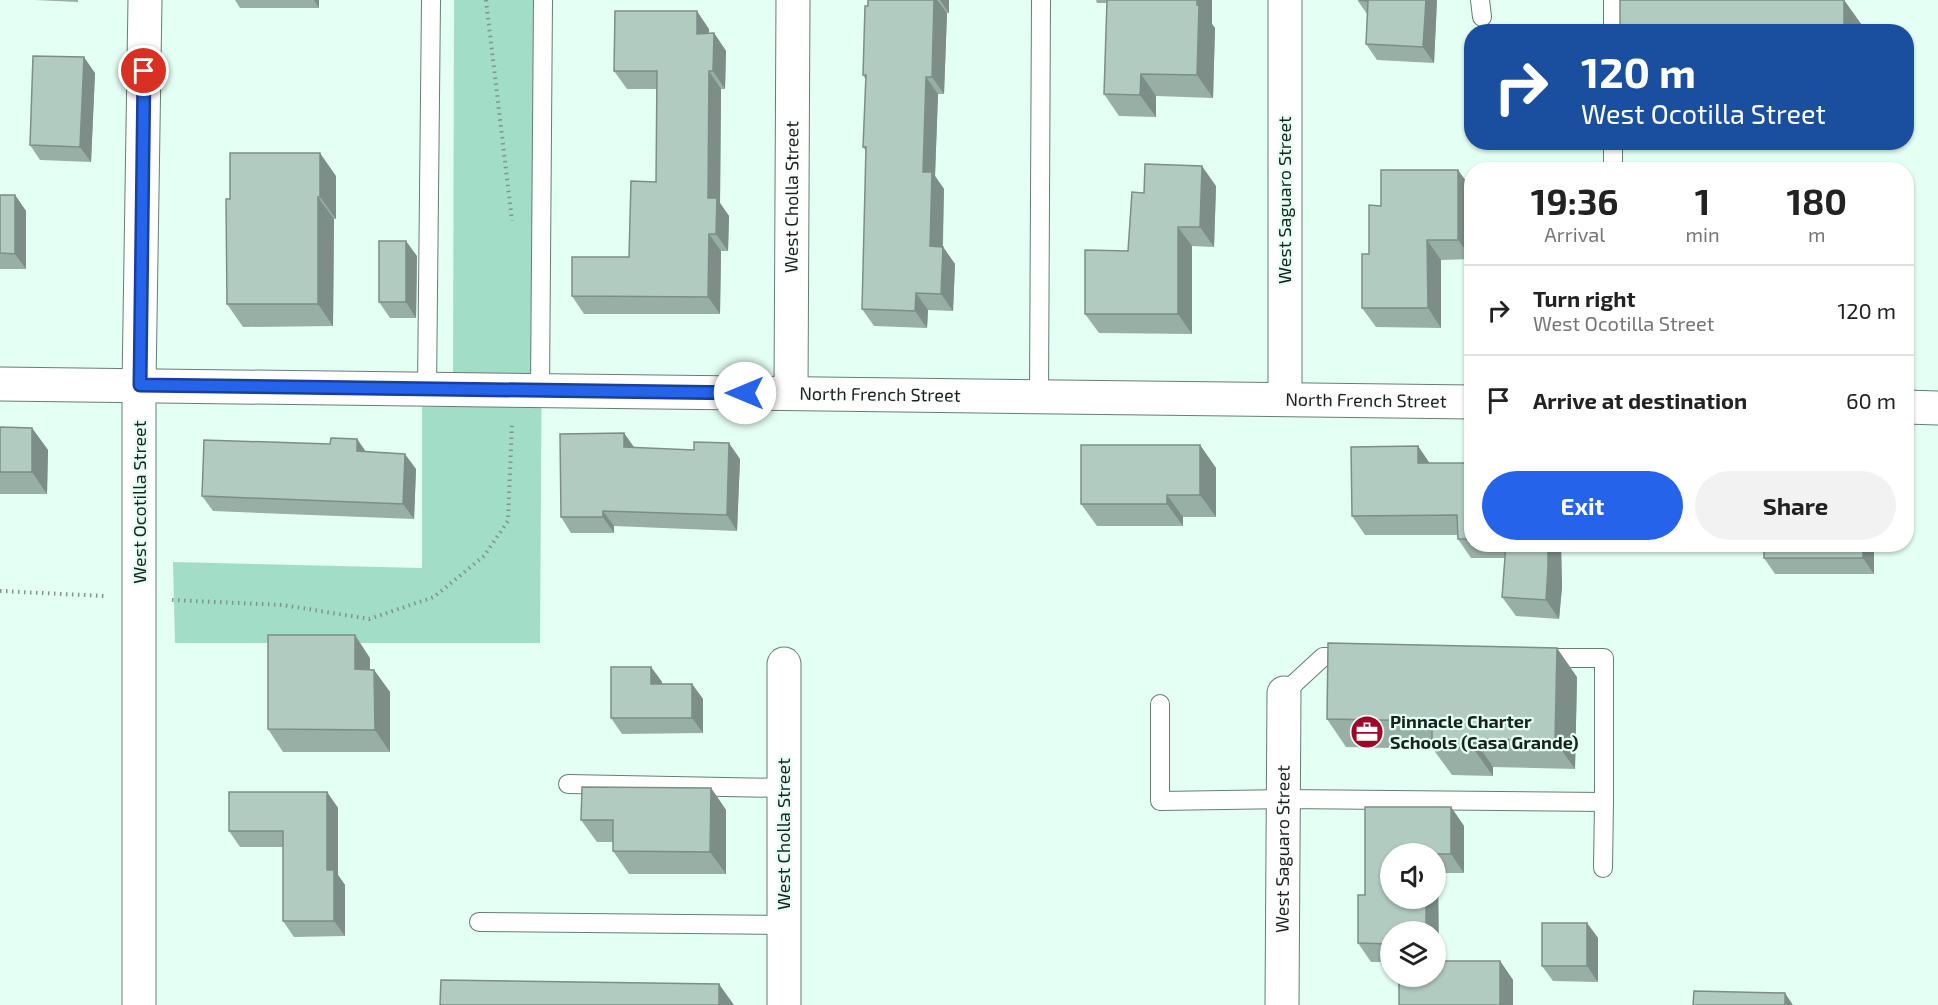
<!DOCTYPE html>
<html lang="en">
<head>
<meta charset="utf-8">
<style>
	:root { --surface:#fff; --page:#f2f2f2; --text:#222; --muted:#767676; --line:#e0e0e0; --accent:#2563eb }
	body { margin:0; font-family:"Exo 2",sans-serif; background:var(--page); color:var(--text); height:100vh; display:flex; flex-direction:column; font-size:22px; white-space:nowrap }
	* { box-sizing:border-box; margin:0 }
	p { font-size:20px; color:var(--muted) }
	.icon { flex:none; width:33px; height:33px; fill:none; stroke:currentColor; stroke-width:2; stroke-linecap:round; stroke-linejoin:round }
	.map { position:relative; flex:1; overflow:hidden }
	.sheet { position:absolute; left:1464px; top:162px; width:450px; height:390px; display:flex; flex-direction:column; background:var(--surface); border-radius:24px; box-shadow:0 2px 4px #0004 }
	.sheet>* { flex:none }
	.banner { position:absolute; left:1464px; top:24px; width:450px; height:126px; border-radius:24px; box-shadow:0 2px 4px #0004; background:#1a4fa0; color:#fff; overflow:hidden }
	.fabs { position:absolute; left:1380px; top:843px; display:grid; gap:12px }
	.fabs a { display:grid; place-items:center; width:66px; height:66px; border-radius:50%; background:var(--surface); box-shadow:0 2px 4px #0004; font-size:30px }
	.pin { position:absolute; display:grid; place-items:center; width:51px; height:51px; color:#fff; margin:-26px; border:3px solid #fff; border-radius:50%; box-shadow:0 2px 6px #0007 }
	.me { position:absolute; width:66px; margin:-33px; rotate:270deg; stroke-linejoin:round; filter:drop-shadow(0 0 4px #0008) }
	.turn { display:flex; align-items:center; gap:21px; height:126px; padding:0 18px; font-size:27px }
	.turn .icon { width:78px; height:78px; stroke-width:2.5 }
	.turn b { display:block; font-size:42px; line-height:51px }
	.eta { display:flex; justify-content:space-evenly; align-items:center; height:102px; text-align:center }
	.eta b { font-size:36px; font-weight:700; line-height:42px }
	.cta { display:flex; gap:12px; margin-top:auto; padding:12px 18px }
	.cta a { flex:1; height:69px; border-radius:36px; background:var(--accent); color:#fff; font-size:24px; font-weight:700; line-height:69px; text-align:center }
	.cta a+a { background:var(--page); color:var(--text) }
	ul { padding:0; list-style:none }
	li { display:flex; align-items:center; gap:18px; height:90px; padding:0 18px; border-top:2px solid var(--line) }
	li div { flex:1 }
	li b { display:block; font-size:22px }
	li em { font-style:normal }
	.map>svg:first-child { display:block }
	.green { fill:#a1ddc7 }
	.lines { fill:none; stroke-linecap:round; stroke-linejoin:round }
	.service-casing { stroke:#667d74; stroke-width:20 }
	.minor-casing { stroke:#667d74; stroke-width:35 }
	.path { stroke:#81948d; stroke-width:4; stroke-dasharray:1.5 4.5; stroke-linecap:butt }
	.service { stroke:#fff; stroke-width:18 }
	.minor { stroke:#fff; stroke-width:33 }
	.wall { fill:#98afa6; fill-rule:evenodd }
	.shaded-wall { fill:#7c8e87 }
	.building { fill:#b1cbc1; stroke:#7c8e87; stroke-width:1.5 }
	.route-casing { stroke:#184099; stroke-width:15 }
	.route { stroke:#2563eb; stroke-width:10 }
	.labels { text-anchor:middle; stroke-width:4.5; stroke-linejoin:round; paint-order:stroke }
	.street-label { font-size:18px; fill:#18221e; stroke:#e4fff4 }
	.poi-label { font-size:18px; font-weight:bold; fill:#18221e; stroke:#e4fff4; text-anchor:start }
</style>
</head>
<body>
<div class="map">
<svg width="1938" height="1005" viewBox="0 0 1938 1005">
	<rect width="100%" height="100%" fill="#e4fff4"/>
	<path class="green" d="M454 0H544L540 643H175L173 562 422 568V407L453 406Z"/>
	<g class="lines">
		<defs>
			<path id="service" d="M1480 0 1482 17
				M1613 0V32
				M1613 142V170
				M427 389 431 0
				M540 390 543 0
				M1039 395 1041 0
				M1284 693 1323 657H1352
				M1160 704V801L1284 799 1604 802V658H1539
				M568 784 784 788
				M1603 868 1604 802
				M479 922 784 925"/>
			<g id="minor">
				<path d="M1285 0V399"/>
				<path id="s1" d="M0 384 1472 402"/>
				<path id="s2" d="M791 393 793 0"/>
				<path d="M1906 407 1938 408"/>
				<path d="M139 1005V385L145 0"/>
				<path d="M784 1005V664"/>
				<path id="s3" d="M1282 1005 1284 693"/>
			</g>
		</defs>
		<use href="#service" class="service-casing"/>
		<use href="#minor" class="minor-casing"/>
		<path class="path" d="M486 0 512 221
			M0 591 104 596
			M172 600 283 605 369 619 434 597 484 556 508 521 512 423"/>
		<use href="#service" class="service"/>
		<use href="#minor" class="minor"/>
	</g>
	<path class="wall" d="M34 0H78V2Z
		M235 0H319V8H240Z
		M868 0H949V13H947L944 94H938L935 176 944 189 943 247 955 264 953 311 928 310 927 328 874 326 862 309 866 151 863 147 866 80 863 75Z
		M1096 0H1212V24L1215 28 1213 98 1156 96V117L1119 116 1104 94 1107 3H1097Z
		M1437 0 1434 63 1377 60 1366 44 1367 14 1358 1Z
		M709 29V33H714L726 51 725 89H721L720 203 729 216 728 251H721L720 314H584L572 296 629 257 656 182 657 89H627L614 71Z
		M95 73 91 162 40 160 30 145Z
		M336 176V219H334L333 326 243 327 227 304 230 199Z
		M1216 186 1214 247 1192 246V334L1099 333 1085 314 1128 251 1144 193Z
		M1472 189V259L1441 260V328L1376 327 1362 308 1369 254 1381 206Z
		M0 195H15L26 211V269H0Z
		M417 256 416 318H390L379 302Z
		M0 427 32 428 48 450 47 494H0Z
		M624 433 634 447 740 459 737 531 614 526V533H571L561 517Z
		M357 439 366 452 416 469 414 519 213 511 202 496 330 444Z
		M1200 445 1216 468V517H1183V526H1097L1081 504Z
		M1418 446 1429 463H1472V544H1561L1562 587 1559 619 1516 616 1502 597 1505 558H1471L1458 539 1457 535H1365L1352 516Z
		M1874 544V574H1775L1764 558Z
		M370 658V670H374L390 692V752H283L268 729Z
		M651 667 662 682V684H692L703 699V733L622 734 611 718Z
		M1577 677 1575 769 1493 767V776L1452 775 1433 749 1346 747 1327 719Z
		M711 788 726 810V874H629L613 851V842H597L581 820Z
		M327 792 338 808V875L345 885V936L294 937 283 921V847H240L229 831Z
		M1365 807H1451L1464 826V873H1438L1439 961H1500L1513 980V1005H1399V976H1436V932H1390V962H1371L1358 943V895H1365ZM1390 854H1436V898H1390Z
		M1587 923 1598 938V982L1553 981 1542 966Z"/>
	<path class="shaded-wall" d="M314 0H319V8Z
		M934 0H937L947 13 944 94 932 77Z
		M940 0H949V13Z
		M1197 0H1212V24L1215 28 1213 98 1197 75Z
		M1426 0H1437L1434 63 1423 47Z
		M1844 0 1862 25V32H1844Z
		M697 11 709 29V51L697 34Z
		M714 33 726 51 725 89 713 71Z
		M84 57 95 73 91 162 80 147Z
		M709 71 721 89 720 203 729 216 728 251 716 234 708 198Z
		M1141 74 1156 96V117L1140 95Z
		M926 77 938 94 935 176 944 189 942 262 943 247 955 264 953 311 941 294 930 246 923 172Z
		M320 153 336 176V219L320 197Z
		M1202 166 1216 186 1214 247 1200 227Z
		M1458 170 1472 189V258L1458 240Z
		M15 195 26 211V269L15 254Z
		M318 197 334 219 333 326 318 304Z
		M1178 227 1192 246V334L1178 314Z
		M709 234 721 251 720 314 708 297Z
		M1427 240 1441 260V328L1428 308Z
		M406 241 417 256 416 318 406 302Z
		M916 293 928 310 927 328 915 311Z
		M32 428 48 450 47 494 32 472Z
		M624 433 635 449 624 447Z
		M357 439 368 455 357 451Z
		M729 443 740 459 737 531 727 515Z
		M1200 445 1216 468V517L1200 495Z
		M1418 446 1431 465 1418 463Z
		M405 454 416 469 414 519 403 504Z
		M1167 495 1183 517V526L1167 504Z
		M603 511 614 526V533L603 517Z
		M1548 544H1561L1562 587 1559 619 1546 600Z
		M1863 544H1874V574L1863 558Z
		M355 635 370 658V692L355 669Z
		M1557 648 1577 677 1575 769 1555 741Z
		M651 667 662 682V699L651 684Z
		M374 670 390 692V752L375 730Z
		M692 684 703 699V733L692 718Z
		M1474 739 1493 767V776L1473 748Z
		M711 788 726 810V874L710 852Z
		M327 792 338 808V875L345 885V936L334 921 327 870Z
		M1451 807 1464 826V873L1451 854Z
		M1436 869 1438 873 1439 980 1436 975V932H1426V898H1436Z
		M1587 923 1598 938V982L1587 966Z
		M1500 961 1513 980V1005H1500Z
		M719 984 734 1005H719Z
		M1785 993 1793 1005H1785Z"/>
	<path class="building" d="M868 0H934L932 77H926L923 172H932L930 246 943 247 941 294 916 293 915 311 862 309 866 147H863L866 75H863L865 6H868Z
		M1107 0H1197V5H1199L1197 75 1141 74 1140 95 1104 94Z
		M1358 0H1426L1423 47 1366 44 1368 1Z
		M1620 0H1844V32H1620Z
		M615 11H697V34L714 33 713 71H709L708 198H717L716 234H709L708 297 572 296V257H629L631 181 656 182 657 71H614Z
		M33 56 84 57 80 147 30 145Z
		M230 153H320V197H318V304H227L226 199H230Z
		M1145 164 1202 166 1200 227H1178V314H1085V250L1128 251 1132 192 1144 193Z
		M1381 170H1458V240H1427L1428 308H1362V254H1369V205L1381 206Z
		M0 195H15V254L0 253Z
		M379 241H406V302H379Z
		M0 427 32 428V472H0Z
		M624 433V447L694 450V442L729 443 727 515 603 511V517H561L560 434Z
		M331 438 357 439V451L405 454 403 504 202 496 204 440 330 444Z
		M1081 445H1200V495H1167V504H1081Z
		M1418 446V463H1472V539H1458L1457 515 1352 516 1351 447Z
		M1506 544H1548V568L1546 600 1502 597Z
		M1764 544H1863V558H1764Z
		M268 635H355V669L374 670 375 730 268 729Z
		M1328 643 1557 648 1555 741 1474 739 1473 748 1432 747V721L1327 719Z
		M611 667H651V684H692V718H611Z
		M582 787 711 788 710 852 613 851V820H581Z
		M229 792H327V870H334V921H283V831H229Z
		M1365 807H1451V854H1390V898H1426V932H1390V944L1358 943V895H1365Z
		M1542 923H1587V966H1542Z
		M1436 961H1500V1005H1399V976H1436Z
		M441 980 719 984V1005H440Z
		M1694 991 1785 993V1005H1693Z"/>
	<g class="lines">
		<defs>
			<path id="route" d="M144 71 140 385 745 393"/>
		</defs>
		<use href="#route" class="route-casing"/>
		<use href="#route" class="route"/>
	</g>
	<defs>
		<symbol id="office-disc" viewBox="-11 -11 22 22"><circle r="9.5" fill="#a30529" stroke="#e4fff4"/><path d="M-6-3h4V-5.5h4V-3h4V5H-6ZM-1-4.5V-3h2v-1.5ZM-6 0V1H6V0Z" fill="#fff"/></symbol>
	</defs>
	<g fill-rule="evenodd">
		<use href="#office-disc" x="1348" y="713" width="38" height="38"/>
	</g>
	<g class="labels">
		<g class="street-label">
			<text dy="6" stroke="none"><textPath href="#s2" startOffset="196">West Cholla Street</textPath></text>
			<text transform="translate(1285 200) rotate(-90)" y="6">West Saguaro Street</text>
			<text dy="6" stroke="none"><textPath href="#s1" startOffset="880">North French Street</textPath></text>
			<text dy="6" stroke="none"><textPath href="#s1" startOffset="1366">North French Street</textPath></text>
			<text transform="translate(140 502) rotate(-90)" y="6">West Ocotilla Street</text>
			<text transform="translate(784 834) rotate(-90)" y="6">West Cholla Street</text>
			<text dy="6" stroke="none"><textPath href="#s3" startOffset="156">West Saguaro Street</textPath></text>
		</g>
		<g class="poi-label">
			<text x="1390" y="728">Pinnacle Charter<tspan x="1390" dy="21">Schools (Casa Grande)</tspan></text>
		</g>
	</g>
</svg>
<div class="fabs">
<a><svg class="icon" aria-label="sound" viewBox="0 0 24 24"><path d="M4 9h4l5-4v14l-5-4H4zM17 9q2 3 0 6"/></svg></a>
<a><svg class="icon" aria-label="layers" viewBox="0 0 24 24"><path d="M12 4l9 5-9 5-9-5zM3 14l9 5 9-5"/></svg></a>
</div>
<div class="pin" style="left:144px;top:71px;background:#d93025"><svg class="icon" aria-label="arrive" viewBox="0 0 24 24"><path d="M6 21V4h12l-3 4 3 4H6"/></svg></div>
<svg class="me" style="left:745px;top:393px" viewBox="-20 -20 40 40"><circle r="19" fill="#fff"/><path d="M0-13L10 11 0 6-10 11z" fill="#2563eb"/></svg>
<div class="banner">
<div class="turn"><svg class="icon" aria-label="right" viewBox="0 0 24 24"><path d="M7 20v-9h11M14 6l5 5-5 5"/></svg><div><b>120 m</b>West Ocotilla Street</div></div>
</div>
<section class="sheet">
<div class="eta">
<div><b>19:36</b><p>Arrival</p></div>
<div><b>1</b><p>min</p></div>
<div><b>180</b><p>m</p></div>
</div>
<ul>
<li><svg class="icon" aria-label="right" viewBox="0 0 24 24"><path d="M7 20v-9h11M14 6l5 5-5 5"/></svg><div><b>Turn right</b><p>West Ocotilla Street</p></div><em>120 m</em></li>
<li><svg class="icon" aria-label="arrive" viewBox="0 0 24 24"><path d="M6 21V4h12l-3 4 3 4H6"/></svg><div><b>Arrive at destination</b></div><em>60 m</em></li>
</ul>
<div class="cta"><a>Exit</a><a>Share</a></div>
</section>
</div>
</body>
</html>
